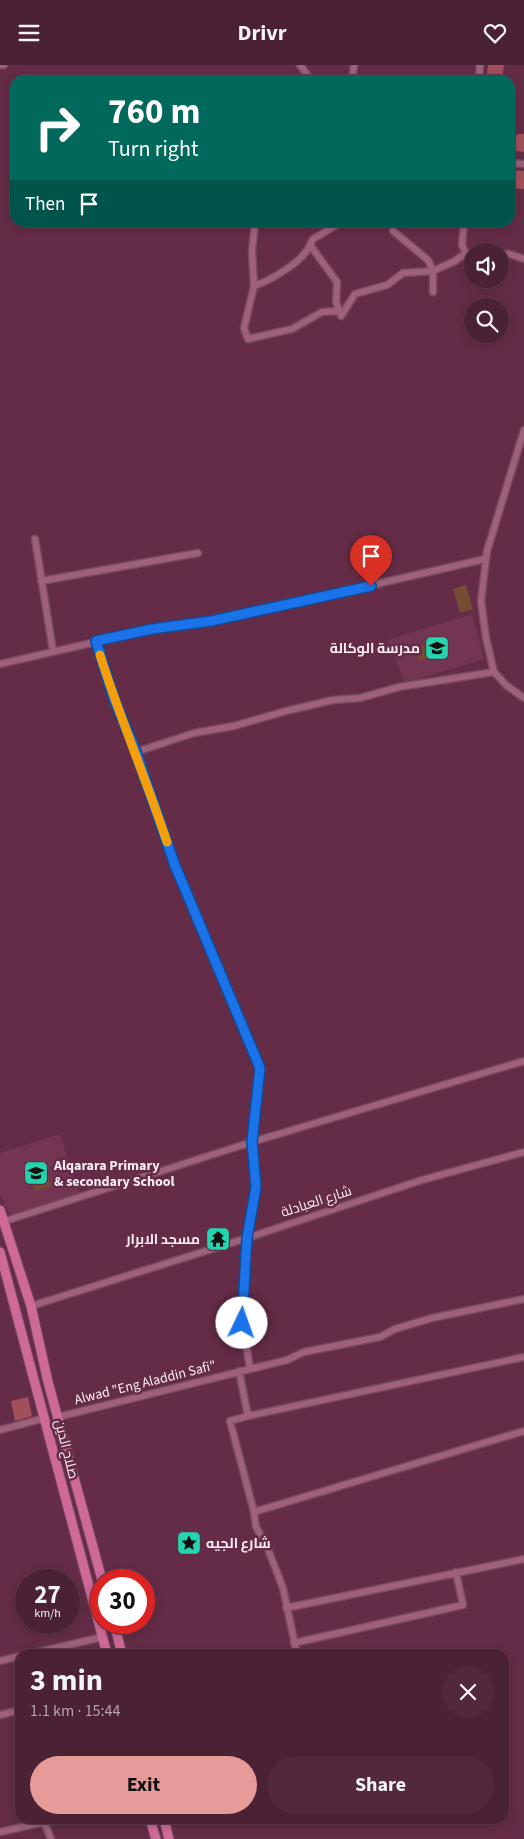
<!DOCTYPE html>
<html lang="en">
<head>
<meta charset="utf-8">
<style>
	:root { --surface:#4b2134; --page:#52293c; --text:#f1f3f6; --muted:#b2a3ac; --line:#623e4f; --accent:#e69b98 }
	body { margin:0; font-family:"Source Sans 3",Cairo,sans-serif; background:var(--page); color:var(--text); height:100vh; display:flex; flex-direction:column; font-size:19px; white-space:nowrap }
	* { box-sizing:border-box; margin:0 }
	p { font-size:16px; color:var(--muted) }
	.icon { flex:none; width:28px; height:28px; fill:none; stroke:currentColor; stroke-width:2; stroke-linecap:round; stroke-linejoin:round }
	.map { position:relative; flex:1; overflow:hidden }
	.sheet { position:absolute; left:15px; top:1584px; width:494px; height:175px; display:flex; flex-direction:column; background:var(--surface); border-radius:15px; box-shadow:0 2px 8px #0003,0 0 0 1px var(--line) }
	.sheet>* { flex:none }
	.guide { position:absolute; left:10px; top:10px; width:505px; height:152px; border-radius:15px; box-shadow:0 2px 8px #0003,0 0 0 1px var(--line); background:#00695c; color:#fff; overflow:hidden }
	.tools { position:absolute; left:464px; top:178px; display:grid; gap:10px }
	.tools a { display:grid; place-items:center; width:45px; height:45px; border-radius:50%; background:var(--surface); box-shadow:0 2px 8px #0003,0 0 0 1px var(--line); font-size:25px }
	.speed { position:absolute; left:15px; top:1504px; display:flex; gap:10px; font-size:25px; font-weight:700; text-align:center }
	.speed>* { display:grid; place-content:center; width:65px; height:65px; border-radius:50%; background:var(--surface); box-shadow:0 2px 8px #0003,0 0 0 1px var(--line); line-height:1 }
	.speed small { font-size:12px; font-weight:400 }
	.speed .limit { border:8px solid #d22; background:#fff; color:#111 }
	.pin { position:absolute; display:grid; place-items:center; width:42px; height:42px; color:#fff; margin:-51px -21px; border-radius:50% 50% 50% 0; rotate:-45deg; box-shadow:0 0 5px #0007 }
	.pin .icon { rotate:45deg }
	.me { position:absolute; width:55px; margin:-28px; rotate:3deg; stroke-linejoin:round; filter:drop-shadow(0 0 4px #0008) }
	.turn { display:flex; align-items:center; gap:18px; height:105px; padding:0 15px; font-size:22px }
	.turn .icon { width:65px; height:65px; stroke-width:2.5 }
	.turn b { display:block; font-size:35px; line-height:42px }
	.then { display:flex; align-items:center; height:48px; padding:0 15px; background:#0003; gap:10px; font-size:19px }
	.round { display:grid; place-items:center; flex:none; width:52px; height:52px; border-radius:26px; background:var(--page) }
	.overview { display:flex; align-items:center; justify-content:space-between; height:85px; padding:0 15px }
	h1 { font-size:30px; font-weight:700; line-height:38px }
	.button { display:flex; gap:10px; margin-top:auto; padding:10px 15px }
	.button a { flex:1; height:58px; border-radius:30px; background:var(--accent); color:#111; font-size:20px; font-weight:700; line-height:58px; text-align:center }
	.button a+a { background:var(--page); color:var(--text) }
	header { display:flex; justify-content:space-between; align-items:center; height:65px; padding:0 15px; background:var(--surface); font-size:22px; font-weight:700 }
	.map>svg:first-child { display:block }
	.built { fill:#743552 }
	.green { fill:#764d33 }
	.building { fill:#a24f5b }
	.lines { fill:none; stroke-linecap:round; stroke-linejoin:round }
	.minor-casing { stroke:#764a5f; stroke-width:9 }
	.highway-casing { stroke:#764a5f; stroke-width:11 }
	.minor { stroke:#9e607b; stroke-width:6 }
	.highway { stroke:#cf6998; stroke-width:9 }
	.route-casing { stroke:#114b97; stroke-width:12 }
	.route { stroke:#1a73e8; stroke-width:9 }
	.slow { stroke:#f59e0b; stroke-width:9 }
	.labels { text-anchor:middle; stroke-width:5; stroke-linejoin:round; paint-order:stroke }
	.poi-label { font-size:14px; font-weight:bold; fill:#fbecf2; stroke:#642c46; text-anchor:end }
	.street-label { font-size:14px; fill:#fbecf2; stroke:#642c46 }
</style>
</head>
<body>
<header><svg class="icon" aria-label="menu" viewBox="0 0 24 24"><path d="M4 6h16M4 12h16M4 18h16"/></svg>Drivr<svg class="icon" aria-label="heart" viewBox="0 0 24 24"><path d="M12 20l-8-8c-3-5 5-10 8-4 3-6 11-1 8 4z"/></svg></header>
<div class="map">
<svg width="524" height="1774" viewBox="0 0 524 1774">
	<rect width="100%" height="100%" fill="#642c46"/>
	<path class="built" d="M472 549 484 594 408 617 404 616 388 575Z
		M60 1069 79 1128 11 1152 0 1129V1088Z"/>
	<path class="green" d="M466 520 473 544 460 548 453 524Z
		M434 577 438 590 419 595 415 583Z
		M42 1095 51 1121 35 1126 26 1101Z"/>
	<path class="building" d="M488 0H504L502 15H486Z
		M517 69H524V87L510 85V70L517 71Z
		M510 105 524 106V124L510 123Z
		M28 1332 32 1351 15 1356 11 1336Z"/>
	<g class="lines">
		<defs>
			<path id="minor" d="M0 0H4
				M300 0 311 15
				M352 15 354 0
				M479 15 480 0
				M510 98 524 99
				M255 158 252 186 254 221 244 263 248 274 292 264 322 247 339 246
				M340 158 313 174 310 180 337 217 336 237 341 250
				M464 158 462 180 466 188 472 190
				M393 166 428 195 433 206V227
				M500 189H509L524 194
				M254 221C271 215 303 197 310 180
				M341 251 355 229 387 220 403 208 433 206 455 196 466 188
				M524 365 487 486 481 536 486 573 494 607 506 620 524 633
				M35 474 53 586
				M41 516 198 488
				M96 576 114 634 136 687 174 798 261 1003 252 1077 255 1122 247 1173 241 1249 250 1303
				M0 599 152 564 211 557 255 547 485 494
				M136 687 194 668 234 661 286 646 333 635 360 633 399 622 494 607
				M5 1156 252 1077 524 996
				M31 1241 247 1173 422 1115 524 1087
				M239 1306 248 1351 230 1356 254 1447 256 1462 266 1479 283 1523 297 1589
				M248 1351 524 1292
				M58 1352 287 1295 304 1287 380 1272 395 1264 432 1253 524 1234
				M0 1365 45 1353
				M254 1447 524 1366
				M286 1543 524 1494
				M294 1578 463 1540 456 1507
				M30 1589 103 1572
				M0 1596 20 1591
				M0 1650 20 1645
				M44 1757 51 1774
				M0 1767 58 1754"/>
			<path id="highway" d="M0 1145 31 1241 48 1317 102 1515
				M0 1187 107 1589
				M114 1558 122 1589
				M150 1754 156 1774
				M164 1754 169 1774"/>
		</defs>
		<use href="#minor" class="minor-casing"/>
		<use href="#highway" class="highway-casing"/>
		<use href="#minor" class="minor"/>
		<use href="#highway" class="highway"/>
	</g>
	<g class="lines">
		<defs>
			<path id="route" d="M242 1258 247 1173 256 1122 252 1077 260 1003 174 798 136 687 114 634 96 576 152 564 211 556 371 521"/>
		</defs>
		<use href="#route" class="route-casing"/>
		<use href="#route" class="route"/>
		<path class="slow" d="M100 590C120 653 146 714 167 777"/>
	</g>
	<defs>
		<symbol id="school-square" viewBox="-11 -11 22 22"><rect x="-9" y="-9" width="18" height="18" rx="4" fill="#23d5af" stroke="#642c46"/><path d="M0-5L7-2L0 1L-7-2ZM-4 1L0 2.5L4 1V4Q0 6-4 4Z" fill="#111"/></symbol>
		<symbol id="temple-square" viewBox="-11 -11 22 22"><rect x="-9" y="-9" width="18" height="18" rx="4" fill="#23d5af" stroke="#642c46"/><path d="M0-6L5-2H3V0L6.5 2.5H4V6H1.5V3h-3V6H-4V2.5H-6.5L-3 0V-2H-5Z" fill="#111"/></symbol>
		<symbol id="sight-square" viewBox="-11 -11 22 22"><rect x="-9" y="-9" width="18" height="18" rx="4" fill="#23d5af" stroke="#642c46"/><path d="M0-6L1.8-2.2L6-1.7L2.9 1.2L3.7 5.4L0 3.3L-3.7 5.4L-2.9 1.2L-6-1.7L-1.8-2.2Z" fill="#111"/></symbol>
	</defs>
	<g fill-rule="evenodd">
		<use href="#school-square" x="423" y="569" width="28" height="28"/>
		<use href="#school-square" x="22" y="1094" width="28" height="28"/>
		<use href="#temple-square" x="204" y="1160" width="28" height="28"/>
		<use href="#sight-square" x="175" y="1464" width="28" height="28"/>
	</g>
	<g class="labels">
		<g class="poi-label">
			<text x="420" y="588">مدرسة الوكالة</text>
			<text x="54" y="1105" text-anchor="start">Alqarara Primary<tspan x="54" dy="16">&amp; secondary School</tspan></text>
			<text x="200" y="1179">مسجد الابرار</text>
			<text x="206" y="1483" text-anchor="start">شارع الجيه</text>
		</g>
		<g class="street-label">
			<text transform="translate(316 1136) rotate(-18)" y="5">شارع العبادلة</text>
			<text transform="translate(145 1317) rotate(-14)" y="5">Alwad "Eng Aladdin Safi"</text>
			<text transform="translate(67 1384) rotate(76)" y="5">صلاح الدين</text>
		</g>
	</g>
</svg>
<div class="tools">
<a><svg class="icon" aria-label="sound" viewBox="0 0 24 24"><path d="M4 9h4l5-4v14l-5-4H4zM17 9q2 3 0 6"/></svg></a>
<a><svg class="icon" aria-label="search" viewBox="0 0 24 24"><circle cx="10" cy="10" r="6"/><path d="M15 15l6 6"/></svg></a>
</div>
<div class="speed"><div>27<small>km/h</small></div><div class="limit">30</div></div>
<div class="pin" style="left:371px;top:521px;background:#d93025"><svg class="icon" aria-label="arrive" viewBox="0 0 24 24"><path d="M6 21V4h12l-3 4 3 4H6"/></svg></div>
<svg class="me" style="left:242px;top:1258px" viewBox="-20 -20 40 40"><circle r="19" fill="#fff"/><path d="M0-13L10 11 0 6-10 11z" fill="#1a73e8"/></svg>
<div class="guide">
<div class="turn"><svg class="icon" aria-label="right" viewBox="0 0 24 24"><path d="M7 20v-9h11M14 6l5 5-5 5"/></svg><div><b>760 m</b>Turn right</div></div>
<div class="then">Then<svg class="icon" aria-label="arrive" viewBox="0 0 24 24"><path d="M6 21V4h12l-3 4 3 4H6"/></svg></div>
</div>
<section class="sheet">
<div class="overview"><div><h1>3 min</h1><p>1.1 km · 15:44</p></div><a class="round"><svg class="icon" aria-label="close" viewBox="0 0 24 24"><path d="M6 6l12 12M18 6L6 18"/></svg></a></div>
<div class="button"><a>Exit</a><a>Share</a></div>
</section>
</div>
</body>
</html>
